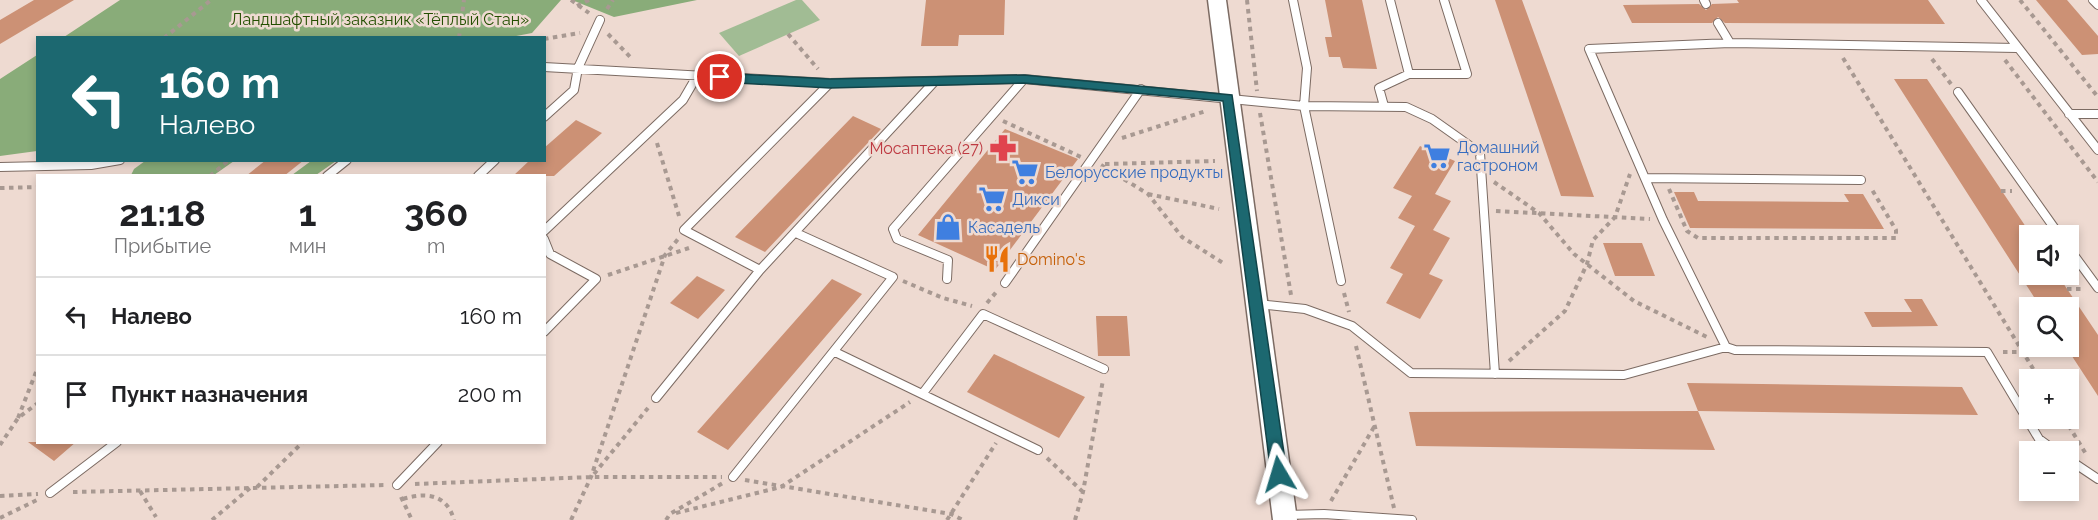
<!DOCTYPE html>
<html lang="ru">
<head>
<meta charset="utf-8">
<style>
	:root { --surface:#fff; --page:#f2f2f2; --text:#202124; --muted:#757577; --line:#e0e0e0 }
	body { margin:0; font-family:Raleway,sans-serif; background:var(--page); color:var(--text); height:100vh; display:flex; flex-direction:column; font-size:22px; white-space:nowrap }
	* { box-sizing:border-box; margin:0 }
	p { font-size:20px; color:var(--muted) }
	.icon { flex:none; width:33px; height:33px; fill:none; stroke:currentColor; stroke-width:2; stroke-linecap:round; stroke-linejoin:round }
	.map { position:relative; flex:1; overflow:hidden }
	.panel { position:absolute; left:36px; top:174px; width:510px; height:270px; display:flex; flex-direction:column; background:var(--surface); border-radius:0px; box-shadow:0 3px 9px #0003 }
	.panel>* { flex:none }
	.hud { position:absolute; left:36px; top:36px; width:510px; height:126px; border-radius:0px; box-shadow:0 3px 9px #0003; background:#1c6870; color:#fff; overflow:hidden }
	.buttons { position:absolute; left:2019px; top:225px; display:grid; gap:12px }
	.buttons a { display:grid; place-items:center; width:60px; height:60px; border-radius:0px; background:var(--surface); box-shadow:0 3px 9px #0003; font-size:30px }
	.pin { position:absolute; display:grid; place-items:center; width:51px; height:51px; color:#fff; margin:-26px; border:3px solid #fff; border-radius:50%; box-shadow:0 2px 6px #0007 }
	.me { position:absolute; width:66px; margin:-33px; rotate:353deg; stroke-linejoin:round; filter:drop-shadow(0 0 4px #0008) }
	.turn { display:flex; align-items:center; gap:21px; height:126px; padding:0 24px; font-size:27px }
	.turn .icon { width:78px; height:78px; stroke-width:2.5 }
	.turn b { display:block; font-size:42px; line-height:51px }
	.eta { display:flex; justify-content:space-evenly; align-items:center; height:102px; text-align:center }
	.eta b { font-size:36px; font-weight:700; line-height:42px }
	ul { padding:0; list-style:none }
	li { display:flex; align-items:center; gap:18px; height:78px; padding:0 24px; border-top:2px solid var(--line) }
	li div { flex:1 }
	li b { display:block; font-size:22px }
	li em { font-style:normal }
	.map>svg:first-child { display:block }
	.green { fill:#a1bc94 }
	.forest { fill:#89ac79 }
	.building { fill:#cc9175 }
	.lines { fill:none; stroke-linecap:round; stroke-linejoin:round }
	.lane-casing { stroke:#7c6b63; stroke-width:10 }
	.secondary-casing { stroke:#7c6b63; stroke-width:3 }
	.path { stroke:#a89992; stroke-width:4; stroke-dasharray:4.5 4.5; stroke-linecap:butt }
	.lane { stroke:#fff; stroke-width:8 }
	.secondary { fill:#fff; fill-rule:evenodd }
	.route { fill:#1c6870; stroke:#124449; stroke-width:1.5 }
	.labels { text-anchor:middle; stroke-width:5; stroke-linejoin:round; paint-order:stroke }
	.park-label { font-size:16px; fill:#244f01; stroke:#eedad1 }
	.shop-label { font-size:16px; fill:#366cbe; stroke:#eedad1; text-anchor:start }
	.health-label { font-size:16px; fill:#be3a42; stroke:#eedad1; text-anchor:end }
	.food-label { font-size:16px; fill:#c56008; stroke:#eedad1; text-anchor:start }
</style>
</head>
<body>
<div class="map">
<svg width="2098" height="520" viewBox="0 0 2098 520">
	<rect width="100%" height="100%" fill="#eedad1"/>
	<path class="green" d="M796 0H802L820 20 739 56 719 33Z"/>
	<path class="forest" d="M120 0H561L532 33 511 37H64Z
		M572 0H697L614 17Z
		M37 55V151L0 156V79Z
		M145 161V160L234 161 214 175H131L134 169Z
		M311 161V160L336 161 316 175H292Z"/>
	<path class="building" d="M34 0H74L0 44V20Z
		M926 0H1005L1004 35H959L958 46H921Z
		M1325 0H1362L1377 69 1343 68 1340 57H1329L1325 37H1332Z
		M1495 0H1522L1594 197 1561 196Z
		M1737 0H1928L1945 24 1725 23 1718 17 1712 23H1632L1623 5 1699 4 1706 10 1712 4 1739 3Z
		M2036 0H2067L2098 36V54L2082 55Z
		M1894 79H1927L2030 233V274H2057L2098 335V396L2068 350V308H2041Z
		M853 116 881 129 765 252 735 237Z
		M576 120 602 133 554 176H513L530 160H544V148Z
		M1005 129 1078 159 995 270 918 235Z
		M1420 146 1455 161 1435 194 1451 201 1433 230 1450 238 1429 274 1443 280 1420 319 1386 303 1403 274 1390 268 1415 226 1398 218 1412 196 1393 188Z
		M266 160H304L284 176H246Z
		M1674 192H1694L1698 201 1849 202 1844 194H1863L1884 229 1690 228Z
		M1603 243H1642L1655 276H1615Z
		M697 276 725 290 698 319 670 303Z
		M832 279 862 294 728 450 697 432Z
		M1904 299H1922L1938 326 1872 327 1864 312H1912Z
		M1096 316H1127L1130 356H1098Z
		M994 354 1085 397 1059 438 967 392Z
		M1687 383 1962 387 1978 415 1698 411Z
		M1698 411 1715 450 1416 446 1409 412Z
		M28 442H76L54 461Z"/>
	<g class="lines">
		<defs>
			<path id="lane" d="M1293 0 1307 68 1304 106 1341 281
				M1390 0 1409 74
				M1704 0 1706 4
				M1981 0 2098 150
				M2093 0 2098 5
				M1718 23 1730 43
				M544 67 830 83 1024 79 1304 106 1406 107 1432 119 1480 153 1495 374
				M1958 92 2060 236
				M1384 106 1379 88 1409 74H1467L1444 0
				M2069 114H2098
				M544 117 574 90 578 68 600 20
				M0 167 91 165 120 160
				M327 176 347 160
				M478 176 495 160
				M1645 178 1861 180
				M544 231 683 100 697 76
				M544 239 550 254 596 279 544 332
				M2068 247 2098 288
				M760 270 684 230 830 83
				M947 279 948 260 897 239 893 229 1024 79
				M1005 283 1141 89
				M1258 304 1305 309 1352 326 1411 373 1624 375 1726 347 1663 220 1589 49 1730 43 2017 48
				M1726 347 1735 350 1987 352 2039 439 2057 452
				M835 352 1038 450
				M923 393 983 314 1104 369
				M656 398 760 270 935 81
				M2068 459 2098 479
				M733 477 893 277 796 233
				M397 485 438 442
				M50 493 117 442
				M1286 515 1324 514 1412 520"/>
			<path id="secondary" d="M1208 0H1226L1297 520H1273Z"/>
		</defs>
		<use href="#lane" class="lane-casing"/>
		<use href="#secondary" class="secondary-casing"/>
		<path class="path" d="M571 0 589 13
			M1247 0 1257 91
			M2020 0 2098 97
			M577 6 589 0
			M607 9 613 0
			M608 34 632 59
			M788 34 818 69
			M164 38 211 0
			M459 38 464 0
			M544 39 580 33
			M1843 58 2040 380
			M1932 59 1951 84
			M2005 60 2098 182
			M1260 113 1291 295
			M1003 121 1081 157
			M1122 138 1206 111
			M657 143 679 216
			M1105 164 1215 161
			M1101 165 1148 194 1182 237 1223 263
			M210 176 229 160
			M1494 182 1539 213 1574 254 1634 301 1707 337
			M0 188 38 187
			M1669 189 1687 231 1698 238H1896V230L1871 188
			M2001 191H2012
			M1148 194 1219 209
			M1496 211 1650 219
			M608 275 689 248
			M903 281 943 298 972 306
			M2067 289H2085
			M1344 293 1349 312
			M987 303 998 290
			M1356 346 1394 508
			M2003 352H2024
			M1509 361 1565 311 1587 264 1593 240 1615 217 1630 174
			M18 418 38 367
			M2064 418 2086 454
			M0 445 18 418 38 403
			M1047 458 1083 492
			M594 474 648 408
			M745 480 951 514 963 520
			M415 484 591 477H722
			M257 487 303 442
			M140 491 156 517
			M73 492 386 485
			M0 496 38 494
			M401 497 412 520
			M403 499C426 492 447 494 454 520
			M1331 501 1374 427
			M676 513 781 487 910 402
			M0 518 39 499
			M212 520 250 488
			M571 520 591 477 665 255 678 239
			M666 520 670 514 723 483
			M947 520 996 443
			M1075 520 1083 492 1103 380"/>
		<use href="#lane" class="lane"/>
		<use href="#secondary" class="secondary"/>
	</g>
	<path class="route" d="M720 73 830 79 1024 75 1232 95 1287 474 1285 479 1279 481 1274 479 1271 474 1223 101 1024 83 830 88 720 82 714 77Z"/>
	<defs>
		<symbol id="pharmacy-bare" viewBox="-9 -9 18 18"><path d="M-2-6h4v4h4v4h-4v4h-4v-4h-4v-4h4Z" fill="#e0444e" stroke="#eedad1" stroke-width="2.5" paint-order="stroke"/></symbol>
		<symbol id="supermarket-bare" viewBox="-9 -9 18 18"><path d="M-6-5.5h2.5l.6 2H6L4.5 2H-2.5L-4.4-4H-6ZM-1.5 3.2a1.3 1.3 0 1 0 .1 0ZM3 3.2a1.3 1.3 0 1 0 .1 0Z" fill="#3f7fe0" stroke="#eedad1" stroke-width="2.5" paint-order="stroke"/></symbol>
		<symbol id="shop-bare" viewBox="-9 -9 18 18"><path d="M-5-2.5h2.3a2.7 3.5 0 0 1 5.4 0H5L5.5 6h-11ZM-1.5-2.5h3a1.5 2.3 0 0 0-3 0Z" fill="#3f7fe0" stroke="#eedad1" stroke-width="2.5" paint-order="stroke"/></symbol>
		<symbol id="restaurant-bare" viewBox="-9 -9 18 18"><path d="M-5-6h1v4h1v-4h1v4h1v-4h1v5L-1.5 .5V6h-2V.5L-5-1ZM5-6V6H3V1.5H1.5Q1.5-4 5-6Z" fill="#e8710a" stroke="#eedad1" stroke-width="2.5" paint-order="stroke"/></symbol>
	</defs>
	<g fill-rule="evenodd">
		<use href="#pharmacy-bare" x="984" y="129" width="38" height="38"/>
		<use href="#supermarket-bare" x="1418" y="137" width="38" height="38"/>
		<use href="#supermarket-bare" x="1006" y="153" width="38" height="38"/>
		<use href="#supermarket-bare" x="973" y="180" width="38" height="38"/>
		<use href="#shop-bare" x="929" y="208" width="38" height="38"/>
		<use href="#restaurant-bare" x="978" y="240" width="38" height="38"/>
	</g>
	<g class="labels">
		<g class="park-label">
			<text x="380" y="25">Ландшафтный заказник «Тёплый Стан»</text>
		</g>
		<g class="shop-label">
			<text x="1457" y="153">Домашний<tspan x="1457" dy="18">гастроном</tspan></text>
			<text x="1045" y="178">Белорусские продукты</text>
			<text x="1012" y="205">Дикси</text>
			<text x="968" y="233">Касадель</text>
		</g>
		<g class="health-label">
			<text x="983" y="154">Мосаптека (27)</text>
		</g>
		<g class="food-label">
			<text x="1017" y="265">Domino's</text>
		</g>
	</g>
</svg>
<div class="buttons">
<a><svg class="icon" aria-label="sound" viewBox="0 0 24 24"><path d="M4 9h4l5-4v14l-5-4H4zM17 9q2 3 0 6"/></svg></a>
<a><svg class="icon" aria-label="search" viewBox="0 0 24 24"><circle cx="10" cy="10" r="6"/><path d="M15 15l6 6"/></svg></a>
<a>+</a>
<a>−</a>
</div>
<div class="pin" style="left:720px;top:77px;background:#d93025"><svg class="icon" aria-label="arrive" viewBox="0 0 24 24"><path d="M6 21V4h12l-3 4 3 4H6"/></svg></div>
<svg class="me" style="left:1279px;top:474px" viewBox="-20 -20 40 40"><path d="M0-17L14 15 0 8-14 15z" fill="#1c6870" stroke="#fff" stroke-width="4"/></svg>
<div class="hud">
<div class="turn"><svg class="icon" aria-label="left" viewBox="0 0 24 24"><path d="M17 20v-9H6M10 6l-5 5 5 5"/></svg><div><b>160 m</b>Налево</div></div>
</div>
<section class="panel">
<div class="eta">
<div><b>21:18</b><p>Прибытие</p></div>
<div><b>1</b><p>мин</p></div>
<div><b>360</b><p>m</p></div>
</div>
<ul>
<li><svg class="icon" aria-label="left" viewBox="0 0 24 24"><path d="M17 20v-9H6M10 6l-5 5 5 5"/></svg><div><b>Налево</b></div><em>160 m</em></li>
<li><svg class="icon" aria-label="arrive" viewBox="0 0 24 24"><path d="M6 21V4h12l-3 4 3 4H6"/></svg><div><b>Пункт назначения</b></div><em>200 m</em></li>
</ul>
</section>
</div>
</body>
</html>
